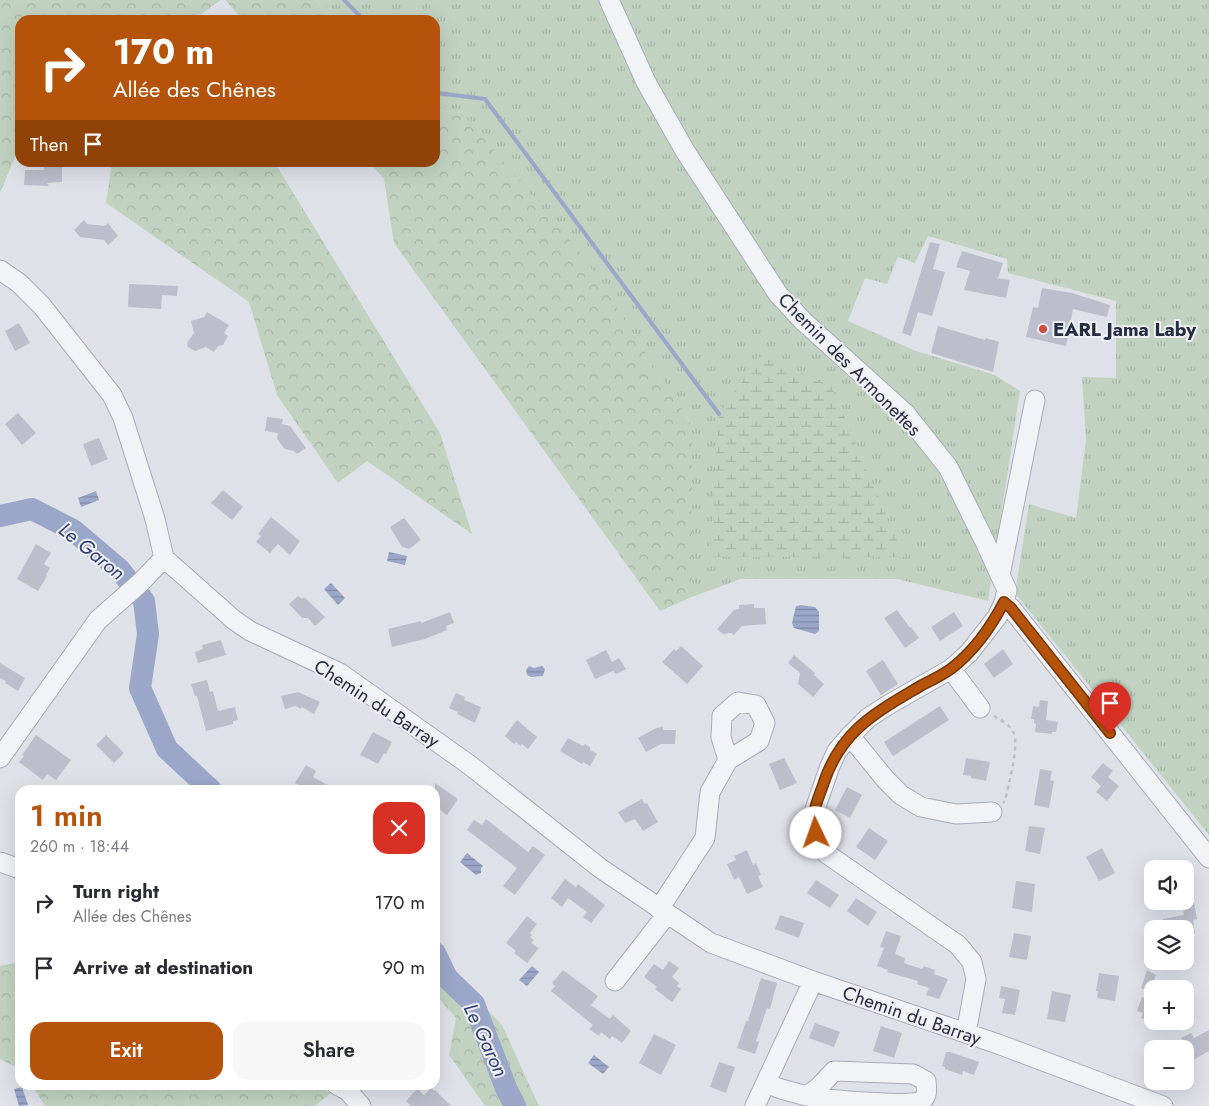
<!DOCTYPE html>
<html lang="en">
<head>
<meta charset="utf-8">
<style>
	:root { --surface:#fff; --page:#f7f7f7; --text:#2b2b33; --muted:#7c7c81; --accent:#b45309 }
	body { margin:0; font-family:Jost,sans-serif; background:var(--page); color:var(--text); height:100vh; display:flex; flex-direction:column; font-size:19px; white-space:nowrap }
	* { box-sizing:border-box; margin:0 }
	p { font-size:16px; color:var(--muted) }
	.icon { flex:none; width:28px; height:28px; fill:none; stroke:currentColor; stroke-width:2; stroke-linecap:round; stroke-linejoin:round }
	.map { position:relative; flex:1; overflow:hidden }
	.side { position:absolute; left:15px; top:785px; width:425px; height:305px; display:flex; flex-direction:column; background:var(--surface); border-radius:15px; box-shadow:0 5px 20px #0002 }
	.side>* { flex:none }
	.hud { position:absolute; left:15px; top:15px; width:425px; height:152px; border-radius:15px; box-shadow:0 5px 20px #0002; background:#b45309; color:#fff; overflow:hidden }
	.tools { position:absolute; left:1144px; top:860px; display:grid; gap:10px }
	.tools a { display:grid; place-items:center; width:50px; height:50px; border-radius:10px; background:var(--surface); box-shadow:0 5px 20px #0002; font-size:25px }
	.pin { position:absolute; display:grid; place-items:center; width:42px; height:42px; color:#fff; margin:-51px -21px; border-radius:50% 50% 50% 0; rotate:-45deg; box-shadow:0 0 5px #0007 }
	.pin .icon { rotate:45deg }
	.me { position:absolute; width:55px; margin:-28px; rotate:357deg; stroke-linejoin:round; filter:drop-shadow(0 0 4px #0008) }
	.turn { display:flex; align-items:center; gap:18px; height:105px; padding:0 15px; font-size:22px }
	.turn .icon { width:65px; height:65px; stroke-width:2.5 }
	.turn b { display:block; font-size:35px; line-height:42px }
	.then { display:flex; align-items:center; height:48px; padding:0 15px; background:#0003; gap:10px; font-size:19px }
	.round { display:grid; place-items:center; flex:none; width:52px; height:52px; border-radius:15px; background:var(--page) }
	.overview { display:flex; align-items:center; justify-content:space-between; height:85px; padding:0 15px }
	h1 { font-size:30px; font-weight:600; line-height:38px; color:var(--accent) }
	.cta { display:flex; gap:10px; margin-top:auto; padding:10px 15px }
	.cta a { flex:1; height:58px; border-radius:15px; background:var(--accent); color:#fff; font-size:20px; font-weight:600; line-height:58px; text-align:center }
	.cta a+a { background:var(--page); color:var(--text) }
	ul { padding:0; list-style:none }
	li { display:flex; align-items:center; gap:15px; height:65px; padding:0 15px }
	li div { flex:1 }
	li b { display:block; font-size:19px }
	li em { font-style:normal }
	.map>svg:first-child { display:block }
	.grass { fill:url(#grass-tufts) }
	.forest { fill:url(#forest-crowns) }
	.wetland { fill:url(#wetland-marsh) }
	.water { fill:url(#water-rules) }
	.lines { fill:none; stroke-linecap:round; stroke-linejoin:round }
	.stream { stroke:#9aa7c9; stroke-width:4 }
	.river { stroke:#9aa7c9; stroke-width:22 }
	.building { fill:#bcbfcb }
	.minor-casing { stroke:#a8abb6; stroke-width:21 }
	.path { stroke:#bdbfc7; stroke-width:2.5; stroke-dasharray:4 4; stroke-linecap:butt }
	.minor { stroke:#f2f3f7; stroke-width:19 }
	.route-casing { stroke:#753606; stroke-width:12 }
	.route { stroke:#b45309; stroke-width:9 }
	.poi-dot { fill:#cf4c43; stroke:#eff0f6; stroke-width:2 }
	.labels { text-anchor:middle; stroke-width:4; stroke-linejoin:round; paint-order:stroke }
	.poi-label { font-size:19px; font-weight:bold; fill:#282c40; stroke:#eff0f6; text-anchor:start }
	.street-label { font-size:19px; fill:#282c40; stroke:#eff0f6 }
	.water-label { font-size:20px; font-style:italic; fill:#324174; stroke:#eff0f6 }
</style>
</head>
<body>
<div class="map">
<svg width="1209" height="1106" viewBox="0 0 1209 1106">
	<defs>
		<pattern id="grass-tufts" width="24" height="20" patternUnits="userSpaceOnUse" patternTransform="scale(1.25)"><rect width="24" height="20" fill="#c1d3c0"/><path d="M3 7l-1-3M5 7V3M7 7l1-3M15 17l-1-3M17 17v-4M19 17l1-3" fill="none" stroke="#a6b5a6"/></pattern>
		<pattern id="forest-crowns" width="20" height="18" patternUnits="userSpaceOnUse" patternTransform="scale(1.25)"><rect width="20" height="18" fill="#c1d3c0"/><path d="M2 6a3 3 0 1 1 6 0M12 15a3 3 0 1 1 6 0" fill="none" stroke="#a6b5a6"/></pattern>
		<pattern id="wetland-marsh" width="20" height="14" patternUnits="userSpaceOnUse" patternTransform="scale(1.25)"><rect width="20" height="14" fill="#c1d3c0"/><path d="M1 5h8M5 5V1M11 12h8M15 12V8" fill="none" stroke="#a6b5a6"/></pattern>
		<pattern id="water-rules" width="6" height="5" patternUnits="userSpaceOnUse" patternTransform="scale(1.25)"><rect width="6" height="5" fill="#9aa7c9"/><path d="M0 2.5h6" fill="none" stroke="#7e88a5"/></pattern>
	</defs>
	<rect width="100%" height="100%" fill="#dfe1e9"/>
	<path class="grass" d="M316 0H1209V835L1015 593 1029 504 1076 518 1086 440 1082 377 1116 378V301L1008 273 1007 259 928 236 915 263 898 257 887 284 865 278 848 321 916 351 995 375 1020 391 988 601 897 579H741L692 597V424L462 113 435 110V20H334Z"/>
	<path class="forest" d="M0 0H221L193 20H20V150H18L0 193Z
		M225 0H316L334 20H243Z
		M435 110 462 113 583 256 692 425V597L660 611 394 243 384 179 370 163 435 162Z
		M112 162 275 163 440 433 472 534 367 461 338 483 277 395 249 302 106 203Z
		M20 962V1069L0 1059V966Z
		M447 968 502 1025 539 1106H485L449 1055 456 1018 435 994V980Z
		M32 1085H314L331 1093 315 1106H45Z"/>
	<path class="wetland" d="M761 355 831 386 904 557H710L719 414Z"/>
	<path class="water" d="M96 491 99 500 81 507 78 498Z
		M389 552 407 556 405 565 387 561Z
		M331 583 345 598 338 605 324 589Z
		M801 605 815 607 819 612V631L815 634 794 628 792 623 796 606Z
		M529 666 534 668 542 666 545 669 543 676 531 677 527 675 526 670Z
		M467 853 483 866 481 868V873L476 875 460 862Z
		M532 966 539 972 527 986 519 980Z
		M594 1055 609 1067 603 1074 588 1063Z
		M22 1087 28 1105 19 1106 14 1089Z"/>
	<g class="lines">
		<path class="stream" d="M344 0 364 20
			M435 90 437 93 485 99 719 414"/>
		<path class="river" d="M0 516 32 509 73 530 120 570 144 601 148 634 140 688 167 749 211 790
			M435 953 447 978 474 1004 506 1088 515 1106"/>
	</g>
	<path class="building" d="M44 166H62V182L47 183 49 186 24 185 25 170H44Z
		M84 220 87 224 105 226 108 223 118 236 108 245 104 240 80 237 74 230Z
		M930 242 940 244 933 269 945 272 932 316 918 312 911 336 902 333Z
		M962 251 1003 263 998 278 1010 280 1006 298 964 290 970 271 956 267Z
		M129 284 178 286 177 296 162 295 161 309 128 307Z
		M1042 288 1072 293 1110 305 1107 317 1073 309 1066 346 1026 337 1033 307 1038 308Z
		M207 312 229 325 224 333 228 336 223 345 218 346 214 352 206 347 195 351 188 347 187 343 194 333 191 321 204 317Z
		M19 323 30 343 15 351 5 331Z
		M938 326 985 340 986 338 999 342 993 372 931 353Z
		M18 413 36 433 22 445 5 424Z
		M267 417 283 419 282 424 290 426 306 448 297 454 294 451 285 449 277 439 278 433 265 431Z
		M99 438 108 459 91 466 83 444Z
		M223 490 243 507 232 520 211 503Z
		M271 517 300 541 290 555 278 544 270 553 256 542 261 536 258 534Z
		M404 518 421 540 409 549 402 547 390 527Z
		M36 544 51 553 44 564 50 568 46 575 47 576 38 591 17 579Z
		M298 596 302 599 304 597 325 617 315 626 308 618H302L289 604Z
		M754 604V608H765L766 624 742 626 734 635 731 633 723 634 717 629 734 610 739 609V605Z
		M897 610 910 628 911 627 919 638 905 648 884 618Z
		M450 612 454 623 446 626 447 630 425 639 392 647 388 629 421 621V623Z
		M954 612 963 626 940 641 931 627Z
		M221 640 226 655 198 663 195 652 203 649 202 645Z
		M681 646 703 666 687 684 662 662 674 649 676 651Z
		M1003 649 1013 664 994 678 984 664Z
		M606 650 612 662 619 658 626 669 616 674 613 671 595 679 586 660Z
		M794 655 815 673 814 675 824 684 813 697 798 684 800 673 788 663Z
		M883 660 898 684 881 695 866 671Z
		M0 663 25 678 18 691 5 683 6 681 0 678Z
		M207 680 210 692 213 691 218 711 235 707 238 720 233 721V724L206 731 197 696H195L191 684Z
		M298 692 320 702 314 714 302 707 301 709 295 706 285 709 281 696Z
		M456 693 465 697 464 700 481 707 475 723 457 714 458 712 449 708Z
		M1040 700 1048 701 1046 720 1058 722 1056 732H1052V734L1035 732 1036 724 1034 723V719H1031L1033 706 1039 707Z
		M940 706 949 720 893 756 884 742Z
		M517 720 537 737 528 749 522 744 521 746 516 742 514 744 505 736Z
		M663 727V730H676L675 744H661L646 752 638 738 656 728Z
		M373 732 392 742 386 754 384 753 378 764 360 755Z
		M36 735 71 760 56 780 47 774 43 780 19 762 24 756 22 755Z
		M106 735 124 753 114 763 96 745Z
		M568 738 583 746 585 744 590 747V750L597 754 590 766 583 762 582 764 560 751Z
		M784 758 797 783 780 790 769 764Z
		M966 758 990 762 986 781 971 778V776L963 775Z
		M1103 763 1113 771 1108 777 1119 786 1107 801 1096 792 1101 786 1091 777Z
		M306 765 316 771 313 777 337 790H302V787L295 783Z
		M1040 769 1052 771 1050 780 1054 781 1049 808 1034 805Z
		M435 783 458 799 447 815 435 806Z
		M847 787 862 795 850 818 835 810Z
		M642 799 645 804 647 803 658 822 643 831 635 819 625 823 618 812Z
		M486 819 528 852 533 846 545 855 515 895 503 886 517 868 467 830 474 820 482 825Z
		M1029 826 1045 828 1040 854 1025 851Z
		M869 828 888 841 875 860 856 847Z
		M1102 848 1115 873 1099 881 1086 857Z
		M747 850 753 865 756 863 761 875 758 876 763 887 747 894 739 877 734 880 727 864 736 860 734 856Z
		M565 879 576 887 578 884 605 905 591 923 583 917 587 912 568 898 562 907 551 898Z
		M816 880 839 895 830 908 807 893Z
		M1016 881 1035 884 1032 912 1012 908Z
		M856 898 877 912 868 926 847 911Z
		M1194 902 1197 919 1193 920 1195 933 1185 935V929H1165L1163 919 1184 915 1182 904Z
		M780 915 804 923 799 938 775 929Z
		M527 916 537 924 530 933 532 935 530 937 534 940 531 943 539 948 527 963 514 953 516 951 506 943Z
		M886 931 901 936 895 954 905 958 904 963 922 969 924 966 935 970 934 974 948 979 939 999 926 995 929 988 917 984 918 981 887 972 888 970 877 966 884 948 880 947Z
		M1014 933 1031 936 1027 960 1009 957Z
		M669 961 679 968 672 977 679 983 677 986 681 989 672 1002 655 989 657 987 644 977 654 964 663 970Z
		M563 970 598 996 591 1005 610 1019 613 1015 631 1031 622 1043 612 1036 610 1039 601 1032 599 1036 589 1029 593 1025 551 991 555 986 552 983Z
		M1147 970 1156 975 1150 992 1141 988Z
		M1099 973 1119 976 1115 1001 1097 998 1098 991H1096Z
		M761 978 777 983 770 1009 767 1008 756 1041 759 1042 755 1054 737 1048 746 1021H748Z
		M1001 986 1020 990 1015 1015 1002 1013 1005 999 999 998Z
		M1151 989H1152V1022L1141 1018 1143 1013 1137 1011 1142 997 1148 999Z
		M1052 991 1071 995 1065 1022 1047 1019Z
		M815 1023 840 1032 834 1047 809 1038Z
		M881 1026 902 1033 894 1058 873 1051Z
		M1209 1030V1051L1193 1060 1181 1038 1191 1033 1194 1038Z
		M654 1034 676 1045 661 1075 639 1063Z
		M946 1052H950L979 1062 974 1075 963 1071 962 1075 945 1069V1067L942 1066Z
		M719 1062 735 1067 726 1093 710 1087Z
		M431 1088 434 1091 435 1090 451 1106H411L406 1101 417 1089 424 1095Z"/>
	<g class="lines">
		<defs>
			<path id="minor" d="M609 0 646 82 685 151 778 294 803 321 905 413 948 467 985 542 1007 590 1004 603 997 617 969 653 951 669 888 705 868 718 850 736 837 751 830 766 813 815 816 833 827 854 958 945 972 962 976 979 966 1033
				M0 270 19 283 42 306 112 395 123 418 155 519 164 558 234 620 250 631 340 673 471 766 600 868 711 943 813 981 998 1044 1163 1106
				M1000 575 1035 400
				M1004 603 1011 608 1209 858
				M951 669 980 708
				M850 736 886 780 901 795 921 807 956 814 992 812
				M0 758 98 620 140 583 164 558
				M0 862 20 869
				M659 909 705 838 710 792 728 760 759 741 765 723 756 705 738 702 722 716 721 737 728 760
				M615 981 667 914
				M766 1083 781 1089 807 1096 818 1088 834 1071 913 1074 926 1081C927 1089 928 1097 920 1102 903 1106 828 1100 807 1096
				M337 1085 348 1091 361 1106
				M755 1106 813 981"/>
		</defs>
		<use href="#minor" class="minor-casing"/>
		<path class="path" d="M994 716C1001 720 1011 725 1014 734 1019 747 1008 786 1005 801L1003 803"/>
		<use href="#minor" class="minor"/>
	</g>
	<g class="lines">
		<defs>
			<path id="route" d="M816 833C816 828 813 820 814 814 815 804 821 792 824 782 842 729 877 712 922 685 932 680 943 675 952 668 974 651 991 627 1004 602L1011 608 1110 733"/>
		</defs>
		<use href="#route" class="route-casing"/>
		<use href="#route" class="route"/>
	</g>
	<circle class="poi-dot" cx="1043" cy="329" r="5"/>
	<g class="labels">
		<g class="poi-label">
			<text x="1053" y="336">EARL Jama Laby</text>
		</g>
		<g class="street-label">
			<text transform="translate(850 364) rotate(45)" y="7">Chemin des Armonettes</text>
			<text transform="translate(377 703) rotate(33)" y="7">Chemin du Barray</text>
			<text transform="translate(912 1015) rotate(19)" y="7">Chemin du Barray</text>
		</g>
		<g class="water-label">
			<text transform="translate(92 551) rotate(39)" y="7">Le Garon</text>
			<text transform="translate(486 1040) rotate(65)" y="7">Le Garon</text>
		</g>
	</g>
</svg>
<div class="tools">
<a><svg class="icon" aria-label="sound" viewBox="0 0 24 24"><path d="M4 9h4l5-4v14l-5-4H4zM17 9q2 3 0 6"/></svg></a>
<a><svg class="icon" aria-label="layers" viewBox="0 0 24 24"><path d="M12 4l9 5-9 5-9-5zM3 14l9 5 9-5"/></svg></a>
<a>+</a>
<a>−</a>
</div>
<div class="pin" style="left:1110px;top:733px;background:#d93025"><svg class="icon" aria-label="arrive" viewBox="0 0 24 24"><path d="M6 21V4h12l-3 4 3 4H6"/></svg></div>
<svg class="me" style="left:816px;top:833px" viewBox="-20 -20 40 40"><circle r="19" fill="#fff"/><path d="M0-13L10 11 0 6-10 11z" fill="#b45309"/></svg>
<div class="hud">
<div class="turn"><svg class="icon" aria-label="right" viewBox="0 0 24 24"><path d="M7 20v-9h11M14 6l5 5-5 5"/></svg><div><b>170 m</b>Allée des Chênes</div></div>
<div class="then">Then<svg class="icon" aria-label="arrive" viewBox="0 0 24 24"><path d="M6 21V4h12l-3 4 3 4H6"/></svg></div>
</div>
<section class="side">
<div class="overview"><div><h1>1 min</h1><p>260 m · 18:44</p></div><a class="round" style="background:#d93025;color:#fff"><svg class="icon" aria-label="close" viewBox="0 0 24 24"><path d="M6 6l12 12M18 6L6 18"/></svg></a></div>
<ul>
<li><svg class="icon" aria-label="right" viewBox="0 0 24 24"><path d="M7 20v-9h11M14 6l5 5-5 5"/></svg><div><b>Turn right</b><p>Allée des Chênes</p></div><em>170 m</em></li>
<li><svg class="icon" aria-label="arrive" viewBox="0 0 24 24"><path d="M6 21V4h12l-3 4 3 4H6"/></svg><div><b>Arrive at destination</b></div><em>90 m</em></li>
</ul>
<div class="cta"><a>Exit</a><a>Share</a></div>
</section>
</div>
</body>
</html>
